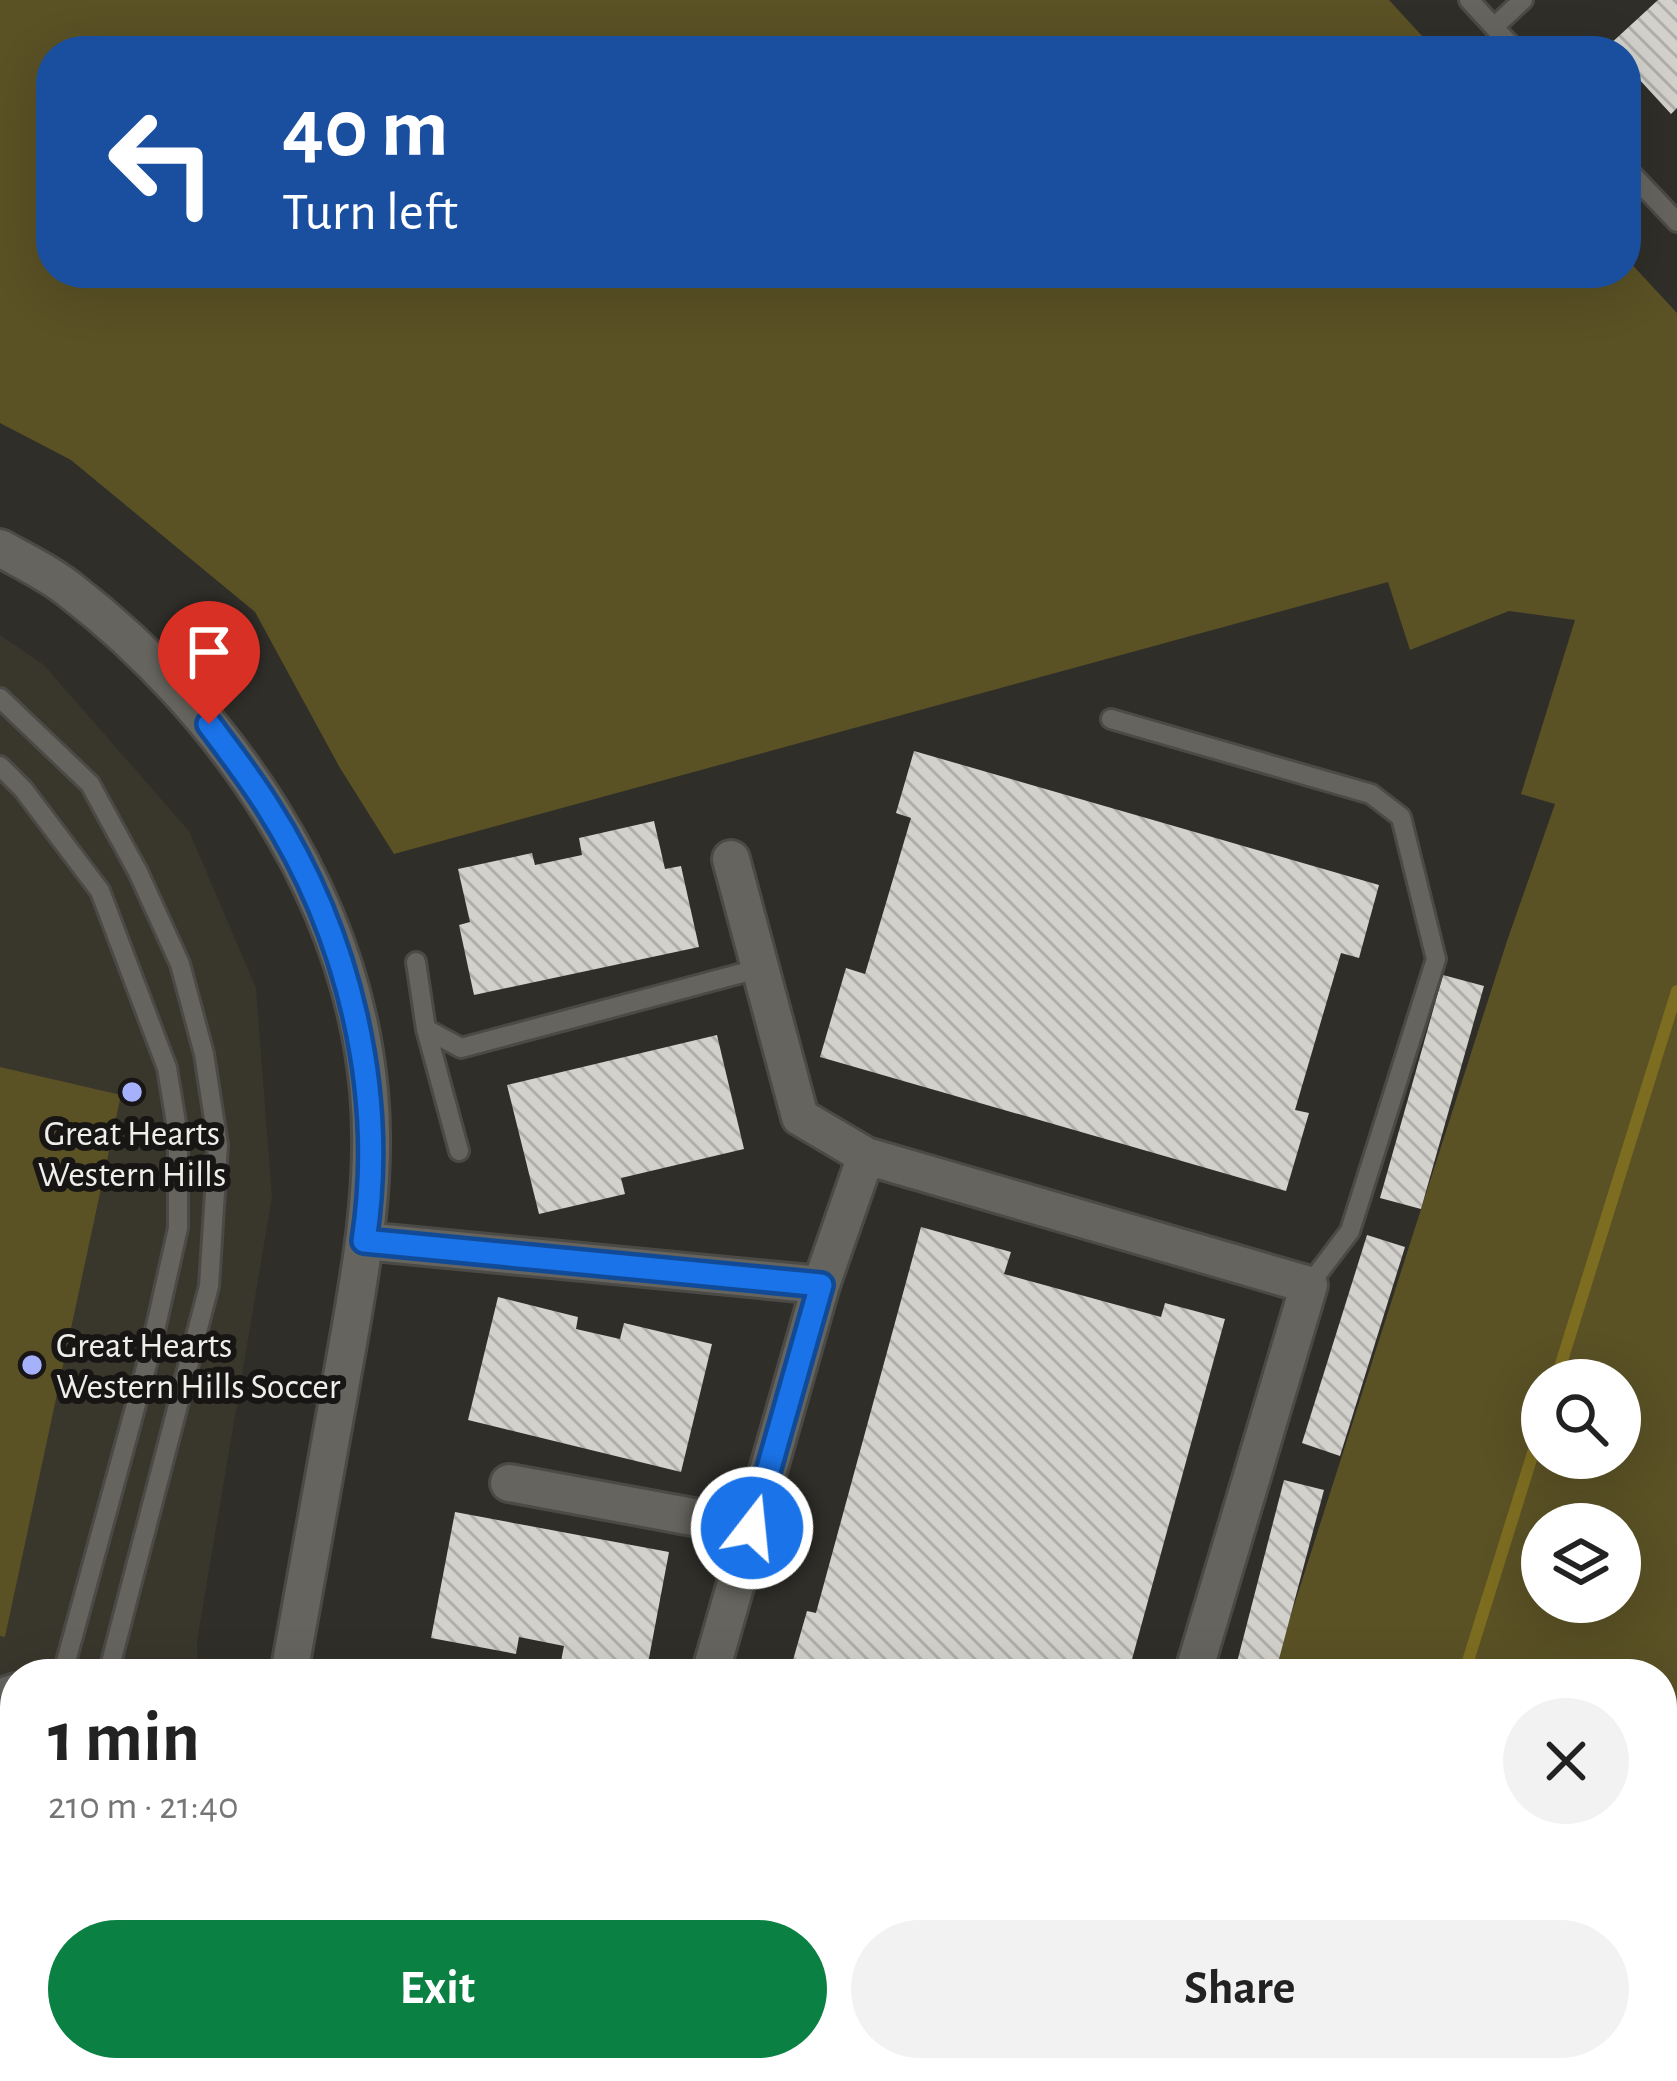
<!DOCTYPE html>
<html lang="en">
<head>
<meta charset="utf-8">
<style>
	:root { --surface:#fff; --page:#f2f2f2; --text:#222; --muted:#767676; --accent:#0b8043 }
	body { margin:0; font-family:"Alegreya Sans",sans-serif; background:var(--page); color:var(--text); height:100vh; display:flex; flex-direction:column; font-size:45px; white-space:nowrap }
	* { box-sizing:border-box; margin:0 }
	p { font-size:39px; color:var(--muted) }
	.icon { flex:none; width:66px; height:66px; fill:none; stroke:currentColor; stroke-width:2; stroke-linecap:round; stroke-linejoin:round }
	.map { position:relative; flex:1; overflow:hidden }
	.drawer { position:absolute; left:0px; top:1659px; width:1677px; height:423px; display:flex; flex-direction:column; background:var(--surface); border-radius:48px 48px 0 0; box-shadow:0 12px 48px #0002 }
	.drawer>* { flex:none }
	.guide { position:absolute; left:36px; top:36px; width:1605px; height:252px; border-radius:48px; box-shadow:0 12px 48px #0002; background:#1a4fa0; color:#fff; overflow:hidden }
	.buttons { position:absolute; left:1521px; top:1359px; display:grid; gap:24px }
	.buttons a { display:grid; place-items:center; width:120px; height:120px; border-radius:50%; background:var(--surface); box-shadow:0 12px 48px #0002; font-size:60px }
	.pin { position:absolute; display:grid; place-items:center; width:102px; height:102px; color:#fff; margin:-123px -51px; border-radius:50% 50% 50% 0; rotate:-45deg; box-shadow:0 0 12px #0007 }
	.pin .icon { rotate:45deg }
	.me { position:absolute; width:132px; margin:-66px; rotate:16deg; stroke-linejoin:round; filter:drop-shadow(0 0 9px #0008) }
	.turn { display:flex; align-items:center; gap:42px; height:252px; padding:0 48px; font-size:54px }
	.turn .icon { width:156px; height:156px; stroke-width:2.5 }
	.turn b { display:block; font-size:84px; line-height:102px }
	.round { display:grid; place-items:center; flex:none; width:126px; height:126px; border-radius:63px; background:var(--page) }
	.headline { display:flex; align-items:center; justify-content:space-between; height:204px; padding:0 48px }
	h1 { font-size:72px; font-weight:700; line-height:90px }
	.button { display:flex; gap:24px; margin-top:auto; padding:24px 48px }
	.button a { flex:1; height:138px; border-radius:72px; background:var(--accent); color:#fff; font-size:48px; font-weight:700; line-height:138px; text-align:center }
	.button a+a { background:var(--page); color:var(--text) }
	.map>svg:first-child { display:block }
	.built { fill:#39362c }
	.grass { fill:#5a5125; fill-rule:evenodd }
	.lines { fill:none; stroke-linecap:round; stroke-linejoin:round }
	.stream { stroke:#7c6d21; stroke-width:12 }
	.building { fill:url(#building-back-hatch) }
	.lane-casing { stroke:#4b4a46; stroke-width:24 }
	.street-casing { stroke:#4b4a46; stroke-width:42 }
	.lane { stroke:#65645e; stroke-width:18 }
	.street { stroke:#65645e; stroke-width:36 }
	.route-casing { stroke:#114b97; stroke-width:30 }
	.route { stroke:#1a73e8; stroke-width:21 }
	.poi-dot { fill:#a6b1fc; stroke:#171614; stroke-width:4.5 }
	.labels { text-anchor:middle; stroke-width:12; stroke-linejoin:round; paint-order:stroke }
	.poi-label { font-size:36px; fill:#efeeeb; stroke:#171614 }
</style>
</head>
<body>
<div class="map">
<svg width="1677" height="2081" viewBox="0 0 1677 2081">
	<defs>
		<pattern id="building-back-hatch" width="6" height="6" patternUnits="userSpaceOnUse" patternTransform="scale(3)"><rect width="6" height="6" fill="#d2d1cb"/><path d="M-1 5l2 2M0 0l6 6M5-1l2 2" fill="none" stroke="#b0aeaa"/></pattern>
	</defs>
	<rect width="100%" height="100%" fill="#2f2e29"/>
	<path class="built" d="M0 635 44 665 189 831 256 988 272 1197 197 1641 198 1674H15V1725L0 1722Z"/>
	<path class="grass" d="M0 0H1389L1436 51H51V273H1626V258L1677 313V2081H1170L1172 2067H1662V1674H1272L1507 941 1555 804 1521 794 1575 620 1509 611 1410 650 1388 582 394 854 340 768 255 612 71 460 0 423ZM1542 1380H1620V1458H1542ZM1542 1524H1620V1602H1542Z
		M0 1067 121 1095 5 1637 0 1636Z
		M15 1716V2067H205L208 2081H0V1718Z"/>
	<g class="lines">
		<path class="stream" d="M1556 1380 1677 991
			M1464 1674 1542 1424
			M1348 2081V2067"/>
	</g>
	<path class="building" d="M1658 0H1677V108L1671 114 1626 65V51H1613L1608 46Z
		M914 751 1379 885 1359 958 1341 953 1295 1110 1309 1113 1286 1191 820 1057 846 968 865 974 911 818 896 813Z
		M654 821 665 869 681 866 699 947 474 995 459 925 470 922 458 869 532 853 535 865 582 855 579 838Z
		M1443 975 1484 986 1421 1209 1380 1198Z
		M717 1035 744 1149 621 1178 625 1194 539 1214 507 1085Z
		M921 1227 1011 1252 1004 1274 1161 1317 1165 1303 1225 1319 1128 1674H789L807 1611 816 1613Z
		M1367 1235 1405 1247 1340 1456 1302 1443Z
		M498 1297 578 1317 576 1329 620 1339 624 1323 712 1344 681 1472 468 1420Z
		M1284 1480 1324 1490 1275 1674H1234Z
		M455 1512 669 1552 646 1674 561 1661 564 1646 519 1637 516 1654 431 1638Z
		M398 2067H593L594 2068 554 2081H403Z
		M1033 2067H1157L1155 2081H1031Z"/>
	<g class="lines">
		<defs>
			<path id="lane" d="M1469 0 1516 51
				M1494 27 1523 0
				M1626 168 1677 222
				M0 698 90 784 138 872 180 964 204 1054 218 1145 209 1286 108 1674
				M1111 719 1371 794 1401 817 1436 959 1350 1231 1309 1285
				M0 766 23 789 100 891 167 1068 178 1135V1228L150 1353 64 1669
				M416 962 426 1029 461 1048 761 968
				M426 1029 459 1151
				M46 1674 64 1669 94 1674
				M0 1688 15 1683"/>
			<path id="street" d="M0 548C23 561 49 573 70 590 224 709 351 893 369 1091 378 1191 357 1291 340 1388 323 1483 306 1579 289 1674
				M731 859 800 1117 866 1156
				M364 1241 821 1285 710 1674
				M821 1285 866 1156 1309 1285 1193 1674
				M509 1483 752 1528
				M261 2067 263 2081
				M707 2067 713 2081
				M983 2081 985 2067"/>
		</defs>
		<use href="#lane" class="lane-casing"/>
		<use href="#street" class="street-casing"/>
		<use href="#lane" class="lane"/>
		<use href="#street" class="street"/>
	</g>
	<g class="lines">
		<defs>
			<path id="route" d="M209 724C229 751 250 778 268 807 349 934 387 1093 364 1241L821 1285 752 1528"/>
		</defs>
		<use href="#route" class="route-casing"/>
		<use href="#route" class="route"/>
	</g>
	<g class="poi-dot">
		<circle cx="132" cy="1092" r="12"/>
		<circle cx="32" cy="1365" r="12"/>
	</g>
	<g class="labels">
		<g class="poi-label">
			<text x="132" y="1145">Great Hearts<tspan x="132" dy="41">Western Hills</tspan></text>
			<text x="56" y="1357" text-anchor="start">Great Hearts<tspan x="56" dy="41">Western Hills Soccer</tspan></text>
		</g>
	</g>
</svg>
<div class="buttons">
<a><svg class="icon" aria-label="search" viewBox="0 0 24 24"><circle cx="10" cy="10" r="6"/><path d="M15 15l6 6"/></svg></a>
<a><svg class="icon" aria-label="layers" viewBox="0 0 24 24"><path d="M12 4l9 5-9 5-9-5zM3 14l9 5 9-5"/></svg></a>
</div>
<div class="pin" style="left:209px;top:724px;background:#d93025"><svg class="icon" aria-label="arrive" viewBox="0 0 24 24"><path d="M6 21V4h12l-3 4 3 4H6"/></svg></div>
<svg class="me" style="left:752px;top:1528px" viewBox="-20 -20 40 40"><circle r="17" fill="#1a73e8" stroke="#fff" stroke-width="3"/><path d="M0-11L8 9 0 5-8 9z" fill="#fff"/></svg>
<div class="guide">
<div class="turn"><svg class="icon" aria-label="left" viewBox="0 0 24 24"><path d="M17 20v-9H6M10 6l-5 5 5 5"/></svg><div><b>40 m</b>Turn left</div></div>
</div>
<section class="drawer">
<div class="headline"><div><h1>1 min</h1><p>210 m · 21:40</p></div><a class="round"><svg class="icon" aria-label="close" viewBox="0 0 24 24"><path d="M6 6l12 12M18 6L6 18"/></svg></a></div>
<div class="button"><a>Exit</a><a>Share</a></div>
</section>
</div>
</body>
</html>
